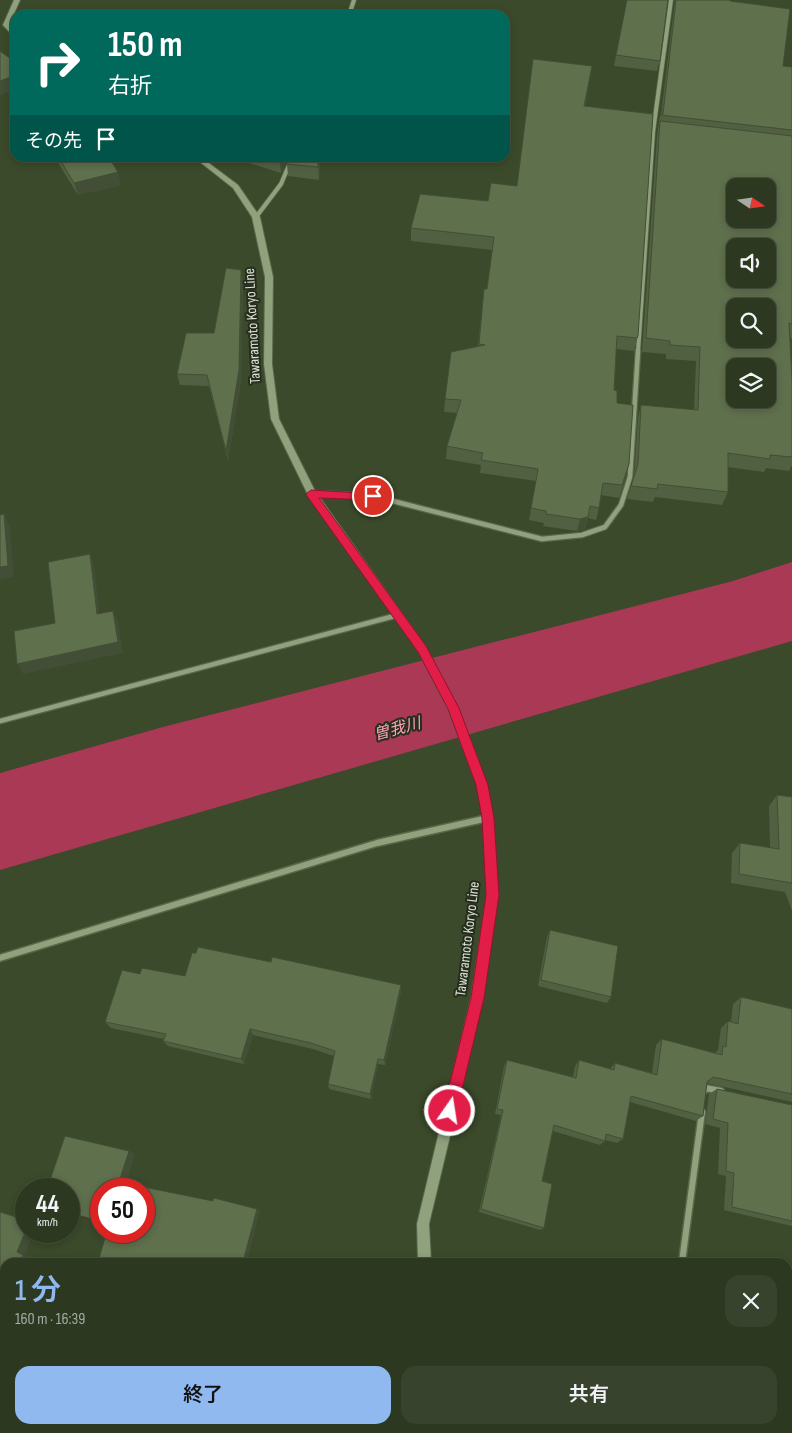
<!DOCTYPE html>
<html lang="ja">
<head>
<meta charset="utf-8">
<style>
	:root { --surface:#2c3820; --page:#38432d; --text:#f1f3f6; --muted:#a6aca5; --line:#48523e; --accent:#90b9f0 }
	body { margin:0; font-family:"Sofia Sans Condensed","Noto Sans JP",sans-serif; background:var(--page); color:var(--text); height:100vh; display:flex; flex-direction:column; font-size:19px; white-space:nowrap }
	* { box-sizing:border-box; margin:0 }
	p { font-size:16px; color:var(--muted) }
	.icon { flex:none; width:28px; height:28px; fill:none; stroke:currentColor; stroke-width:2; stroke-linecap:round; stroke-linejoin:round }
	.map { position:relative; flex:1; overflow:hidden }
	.details { position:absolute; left:0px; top:1258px; width:792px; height:176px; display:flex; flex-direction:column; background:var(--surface); border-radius:15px 15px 0 0; box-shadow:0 2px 8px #0003,0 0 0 1px var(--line) }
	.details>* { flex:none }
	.hud { position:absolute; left:10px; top:10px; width:500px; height:152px; border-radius:15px; box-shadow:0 2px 8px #0003,0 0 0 1px var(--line); background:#00695c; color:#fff; overflow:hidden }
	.needle { width:32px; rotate:103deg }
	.buttons { position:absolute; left:726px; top:178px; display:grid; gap:10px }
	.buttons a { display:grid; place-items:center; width:50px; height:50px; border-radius:10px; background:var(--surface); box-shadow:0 2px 8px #0003,0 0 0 1px var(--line); font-size:25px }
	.speed { position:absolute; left:15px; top:1178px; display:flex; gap:10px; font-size:25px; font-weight:700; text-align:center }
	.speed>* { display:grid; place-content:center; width:65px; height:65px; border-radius:50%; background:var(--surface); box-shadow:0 2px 8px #0003,0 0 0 1px var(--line); line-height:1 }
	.speed small { font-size:12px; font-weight:400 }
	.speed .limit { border:8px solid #d22; background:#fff; color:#111 }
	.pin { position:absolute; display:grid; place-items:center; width:42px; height:42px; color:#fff; margin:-21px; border:2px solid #fff; border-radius:50%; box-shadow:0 1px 5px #0007 }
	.me { position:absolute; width:55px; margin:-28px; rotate:13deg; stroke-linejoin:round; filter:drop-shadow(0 0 4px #0008) }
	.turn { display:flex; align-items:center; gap:18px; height:105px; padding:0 15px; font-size:22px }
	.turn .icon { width:65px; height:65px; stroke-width:2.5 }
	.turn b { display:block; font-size:35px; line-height:42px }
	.then { display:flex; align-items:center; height:48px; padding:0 15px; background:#0003; gap:10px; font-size:19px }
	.round { display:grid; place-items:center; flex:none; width:52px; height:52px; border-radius:15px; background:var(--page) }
	.overview { display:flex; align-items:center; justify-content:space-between; height:85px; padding:0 15px }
	h1 { font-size:30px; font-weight:600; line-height:38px; color:var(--accent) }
	.action { display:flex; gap:10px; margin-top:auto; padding:10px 15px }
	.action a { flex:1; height:58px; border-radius:15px; background:var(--accent); color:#111; font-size:20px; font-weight:600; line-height:58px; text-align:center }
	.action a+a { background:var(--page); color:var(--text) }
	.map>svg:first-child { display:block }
	.water { fill:#aa3955 }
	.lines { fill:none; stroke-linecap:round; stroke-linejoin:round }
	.minor-far2-casing { stroke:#5a664a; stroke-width:5.5 }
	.minor-far1-casing { stroke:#5a664a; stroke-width:7 }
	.minor-casing { stroke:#5a664a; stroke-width:9 }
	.secondary-casing { stroke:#5a664a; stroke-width:2 }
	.minor-far2 { stroke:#8fa17d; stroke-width:4 }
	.minor-far1 { stroke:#8fa17d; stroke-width:4.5 }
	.minor { stroke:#8fa17d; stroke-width:6 }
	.secondary { fill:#8fa17d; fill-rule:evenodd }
	.wall { fill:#526042 }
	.shaded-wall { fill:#424e36 }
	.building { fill:#5f704d; stroke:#424e36; fill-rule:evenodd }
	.route { fill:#e11d48; stroke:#92132f }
	.labels { text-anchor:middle; stroke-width:4; stroke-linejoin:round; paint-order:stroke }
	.street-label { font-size:15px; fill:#dbe4d1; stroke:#262d1f }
	.water-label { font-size:16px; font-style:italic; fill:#fca2b1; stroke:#262d1f }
</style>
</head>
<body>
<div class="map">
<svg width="792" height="1433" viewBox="0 0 792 1433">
	<rect width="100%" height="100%" fill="#3b4a2a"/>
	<path class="water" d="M792 562V641L0 870V773L163 727 733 581Z"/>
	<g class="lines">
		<defs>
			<path id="minor-far2" d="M349 15 354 0
				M256 217 281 184 292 158
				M638 352 653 132 671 0"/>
			<path id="minor-far1" d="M311 493 373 496 542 539 582 535 605 527 621 505 630 477 638 351
				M0 721 398 615"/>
			<path id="minor" d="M0 958 377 843 488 818
				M704 1091 705 1088 721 1091
				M682 1262 702 1112
				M399 1433 400 1429"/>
			<path id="secondary" d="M14 0H20L9 25 15 32V38L3 25Z
				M195 158H202L238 185 260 217 273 277 272 364 279 419 315 491 425 646 458 708 487 785 493 818 497 895 483 998 429 1224 431 1262H418L417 1224 471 998 487 895 483 818 477 785 448 709 419 652 308 495 271 419 264 364 265 277 252 217 233 188Z
				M788 1413 792 1414V1428L788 1427Z"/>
		</defs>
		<use href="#minor-far2" class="minor-far2-casing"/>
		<use href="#minor-far1" class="minor-far1-casing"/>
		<use href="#minor" class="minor-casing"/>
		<use href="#secondary" class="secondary-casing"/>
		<use href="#minor-far2" class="minor-far2"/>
		<use href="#minor-far1" class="minor-far1"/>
		<use href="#minor" class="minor"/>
		<use href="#secondary" class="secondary"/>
	</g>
	<path class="wall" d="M675 0H730V1L783 66 792 67V339L790 338 792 380V465L789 471 766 468 764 472 728 467V492L722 505 655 497 653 502 627 499 634 476 638 418 641 405 694 410 696 361 666 359V354L642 352 657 136 660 115H661Z
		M616 55 660 61 657 71 614 66Z
		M15 62V91L14 89 0 95Z
		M592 66 585 106 638 336 634 351 616 349 614 390 617 403 626 476 619 498 601 495 599 508 596 520 588 518 585 529 577 531 543 526 544 523 529 520 536 481 480 473 481 465 446 459 447 446 457 413 444 412 445 399 478 347 484 289H487L492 250 411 241V228L488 201 517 186Z
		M55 158H109L121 185 78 195Z
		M214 158H226V161Z
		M233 158H288L281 173Z
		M290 158H320L319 180 288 176 287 164Z
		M241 270 243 281 241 381 228 461 209 386 180 385 177 374 214 333Z
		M777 795 792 797V911L785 892 731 883 732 853 740 843 770 848 769 806Z
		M550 930 611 997 607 1003 538 986 547 937Z
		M140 974 401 992 385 1065 378 1064 371 1099 329 1089 328 1084 334 1056 313 1049 253 1035 244 1064 168 1046 163 1041 164 1039 111 1028 105 1022Z
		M741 997 792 1009V1102L707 1083 703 1116 696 1121 630 1102 623 1139 617 1143 605 1140V1141L600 1145 553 1131 542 1181 544 1228 540 1230 479 1212 501 1115 495 1114 504 1066 507 1060 573 1077 575 1066 579 1060 610 1069 615 1063 652 1073 656 1045 662 1039 715 1053 718 1050 721 1028 728 1021 731 1022 733 1004Z
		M717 1089 792 1105V1226L724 1210 726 1176 718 1174 720 1128 705 1124 709 1094Z
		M516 1429H660L676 1433H516Z
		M679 1429H688L704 1433H678Z"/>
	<path class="shaded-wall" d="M10 77 14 89 0 95V81Z
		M282 158H288L281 173 280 161Z
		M318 158H320L319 180 318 167Z
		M118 172 121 185 78 195 74 183Z
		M241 270 243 281 241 381 228 461 226 451Z
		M4 514 10 526 14 577 0 580V567Z
		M588 517 585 529 577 531 580 519Z
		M90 554 94 566 101 625 97 614Z
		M113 611 118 621 123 653 23 674 17 664Z
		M401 985V992L385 1065 384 1060Z
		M250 1029 253 1035 244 1064 241 1059Z
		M378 1059V1064L371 1099 370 1094Z
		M129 1151 135 1154 126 1185 119 1182Z
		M257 1209 260 1211 247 1262H243Z
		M26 1230V1231H35L25 1254 32 1256 29 1262H20L17 1252Z
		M5 1286V1297H0Z
		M656 1429H660L676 1433H672Z
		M685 1429H688L704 1433H700Z"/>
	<path class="building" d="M627 0H668L660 61 616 55Z
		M676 0H730V1L790 9 783 66 792 67V130L660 115 663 114Z
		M0 51 15 62V85L10 77 0 81Z
		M533 59 592 66 584 106 653 114 638 336 637 338 617 336 614 390 617 391V403L633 405 629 464 622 485 603 483 599 508 590 506 588 517 580 519 546 514V511L531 508 538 469 481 460 483 453 447 446 461 400 445 399 451 352 485 345 479 344 484 289H487L494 237 411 228 420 194 488 201 491 183 517 186Z
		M660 121 792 136V324L789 323 792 380V457L770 455V459L728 453V492L658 484 657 489 631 486 638 464 641 405 698 410 700 347 670 345V341L646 338ZM735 186H768V219H735ZM735 246H768V279H735ZM735 306H768V339H735ZM735 366H768V399H735Z
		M59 158H109L118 172 74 183Z
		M270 158H282L280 161Z
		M290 158H318V167L287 164Z
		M226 268 241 270 239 370 226 451 207 375 177 374 186 333H214Z
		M4 514 8 566 0 567V515Z
		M90 554 97 614 113 611 118 642 17 664 14 631 55 623 48 562Z
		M777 795 792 797V883L739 874 740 843 779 849Z
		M550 930 618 946 611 997 541 980Z
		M198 947 271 962 272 957 401 985 384 1060 378 1059 370 1094 328 1084 335 1051 311 1043 250 1029 241 1059 163 1041 166 1034 105 1022 122 970 140 974 142 968 185 976 192 953H196Z
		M741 997 792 1009V1094L713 1077 707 1082 703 1116 631 1096 623 1139 606 1134 605 1141 554 1125 542 1181 552 1184 544 1228 481 1209 503 1110 497 1109 507 1060 576 1078 579 1060 614 1070 615 1063 657 1075 662 1039 722 1055 723 1046 726 1047 728 1021 738 1024Z
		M717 1089 792 1105V1221L732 1207 734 1173 726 1171 728 1123 713 1119Z
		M65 1136 129 1151 119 1182 213 1201 214 1198 257 1209 243 1262H98L107 1231H144V1189H101V1221L69 1213V1189H47Z
		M0 1212 26 1220V1230L17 1252 23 1255 20 1262H5V1286L0 1297Z
		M157 1429H398H396V1433H156Z
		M404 1429H463L462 1433H405Z
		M520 1429H656L672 1433H520Z
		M687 1429 700 1433H687Z"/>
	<path class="route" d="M311 490 376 494V499L373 500 319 498 426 646 459 708 488 785 494 818 499 895 484 998 457 1111 455 1116 450 1118 445 1116 443 1111 471 998 486 895 482 818 476 785 448 709 418 652 307 496 306 494Z"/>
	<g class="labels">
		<g class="street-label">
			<text transform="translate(252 326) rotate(-93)" y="5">Tawaramoto Koryo Line</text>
			<text transform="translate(467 939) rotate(-83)" y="5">Tawaramoto Koryo Line</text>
		</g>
		<g class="water-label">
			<text transform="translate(397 728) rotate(-15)" y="6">曽我川</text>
		</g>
	</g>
</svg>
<div class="buttons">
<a><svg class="needle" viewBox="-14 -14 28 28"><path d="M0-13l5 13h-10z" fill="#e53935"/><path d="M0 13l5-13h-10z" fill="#a6aca5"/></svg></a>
<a><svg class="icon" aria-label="sound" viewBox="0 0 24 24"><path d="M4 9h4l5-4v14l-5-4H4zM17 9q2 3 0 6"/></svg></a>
<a><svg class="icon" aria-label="search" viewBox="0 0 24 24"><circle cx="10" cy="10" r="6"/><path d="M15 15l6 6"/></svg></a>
<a><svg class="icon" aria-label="layers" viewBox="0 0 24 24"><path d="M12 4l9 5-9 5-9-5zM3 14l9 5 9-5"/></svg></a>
</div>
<div class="speed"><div>44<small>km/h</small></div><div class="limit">50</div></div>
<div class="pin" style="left:373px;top:496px;background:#d93025"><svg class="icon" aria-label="arrive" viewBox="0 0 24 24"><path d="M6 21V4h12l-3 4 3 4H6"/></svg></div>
<svg class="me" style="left:450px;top:1111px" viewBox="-20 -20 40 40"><circle r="17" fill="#e11d48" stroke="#fff" stroke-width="3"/><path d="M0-11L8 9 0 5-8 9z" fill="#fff"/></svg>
<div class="hud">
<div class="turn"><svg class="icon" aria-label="right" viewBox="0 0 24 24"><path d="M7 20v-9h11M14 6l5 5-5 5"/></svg><div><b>150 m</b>右折</div></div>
<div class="then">その先<svg class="icon" aria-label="arrive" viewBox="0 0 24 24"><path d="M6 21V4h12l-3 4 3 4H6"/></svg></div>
</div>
<section class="details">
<div class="overview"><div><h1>1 分</h1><p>160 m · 16:39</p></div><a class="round"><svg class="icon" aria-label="close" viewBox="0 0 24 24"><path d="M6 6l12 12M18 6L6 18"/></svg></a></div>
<div class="action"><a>終了</a><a>共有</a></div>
</section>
</div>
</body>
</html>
